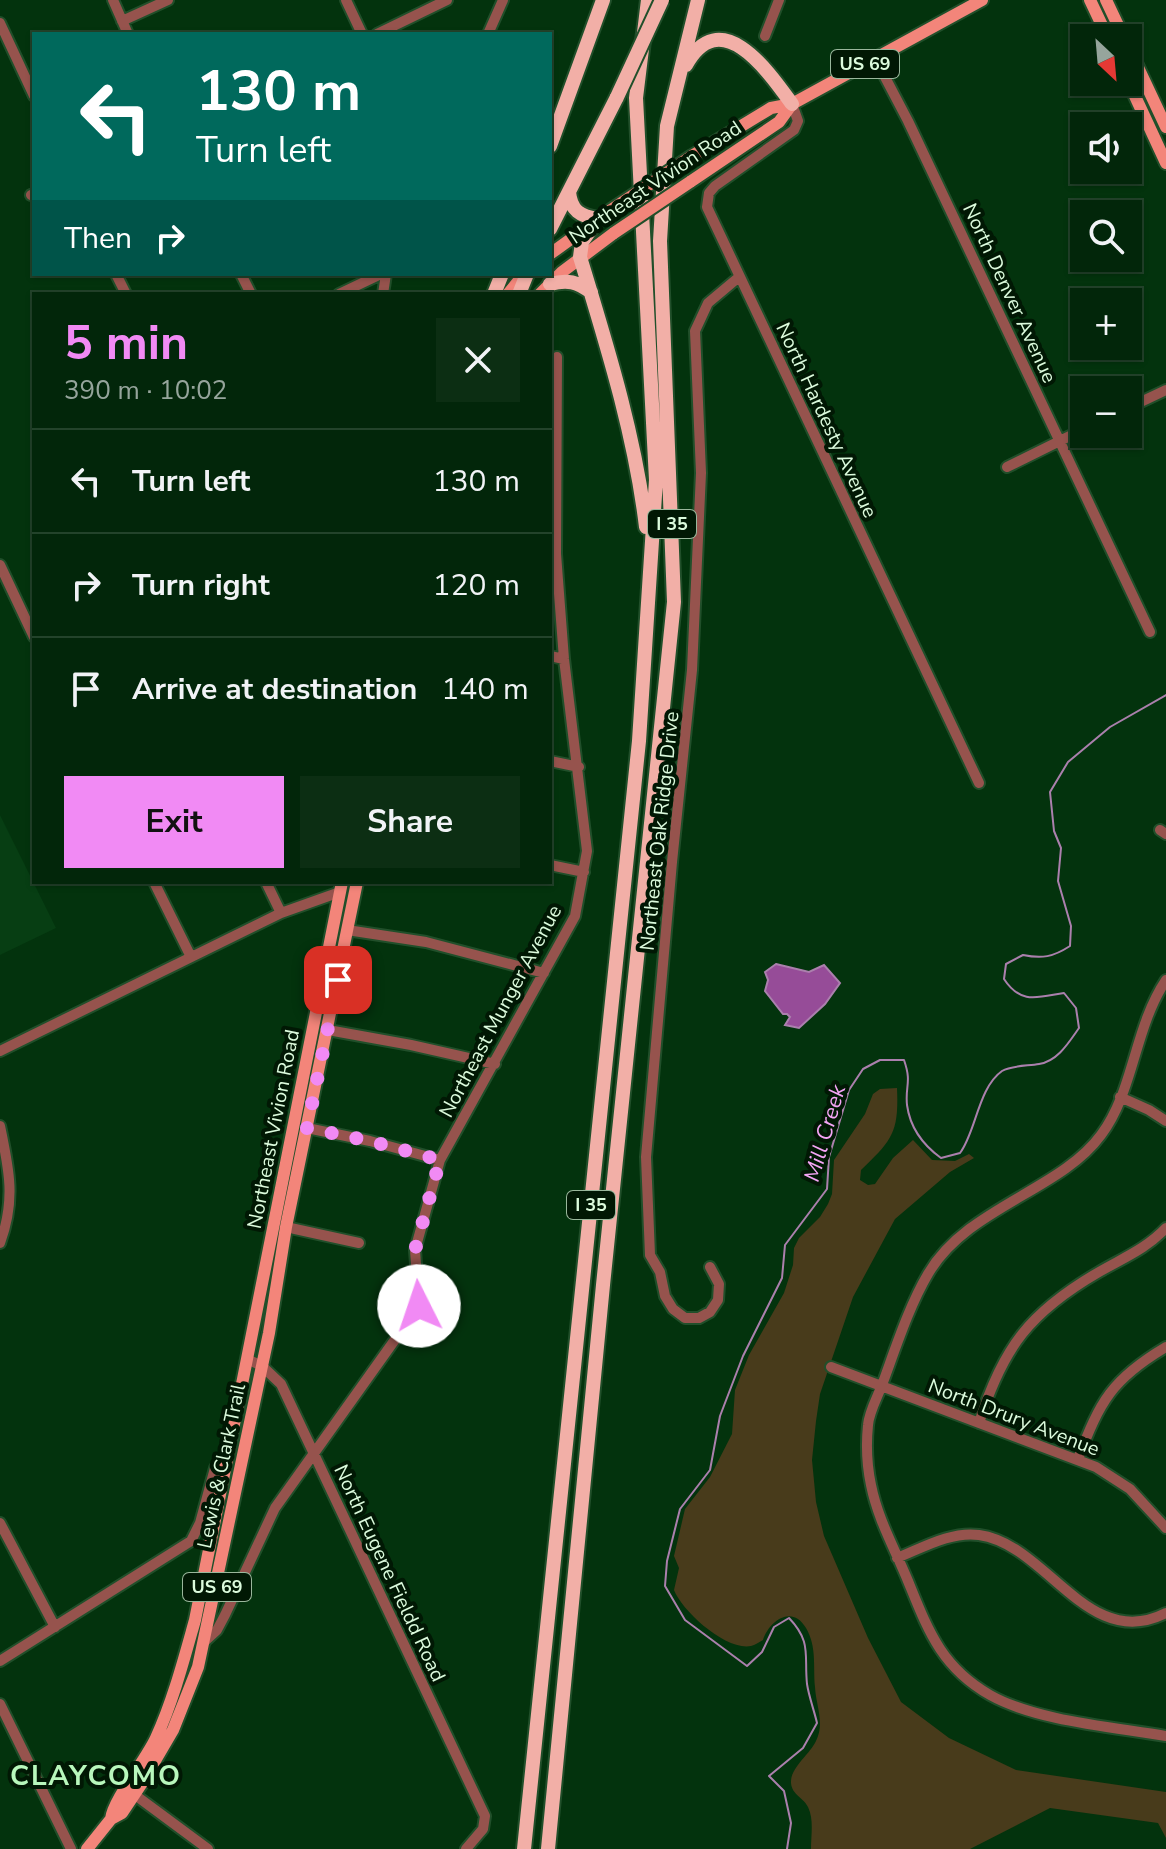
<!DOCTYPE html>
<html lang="en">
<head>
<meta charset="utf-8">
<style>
	:root { --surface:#02260a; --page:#0c2e13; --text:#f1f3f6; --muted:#96a59c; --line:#23432b; --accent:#f18af4 }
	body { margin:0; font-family:"Nunito Sans",sans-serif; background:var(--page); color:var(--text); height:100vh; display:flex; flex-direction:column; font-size:30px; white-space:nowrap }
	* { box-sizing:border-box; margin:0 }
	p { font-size:26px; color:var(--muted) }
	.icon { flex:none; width:44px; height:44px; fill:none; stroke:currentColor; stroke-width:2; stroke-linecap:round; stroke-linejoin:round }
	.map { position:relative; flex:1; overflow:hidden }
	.drawer { position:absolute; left:32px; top:292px; width:520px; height:592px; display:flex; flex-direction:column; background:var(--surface); border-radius:0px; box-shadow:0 2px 6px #0004,0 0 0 2px var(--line) }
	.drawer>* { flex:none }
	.top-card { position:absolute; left:32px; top:32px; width:520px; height:244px; border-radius:0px; box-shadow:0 2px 6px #0004,0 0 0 2px var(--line); background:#00695c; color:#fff; overflow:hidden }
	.needle { width:52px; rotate:154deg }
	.tools { position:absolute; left:1070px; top:24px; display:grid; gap:16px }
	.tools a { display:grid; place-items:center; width:72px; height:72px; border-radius:0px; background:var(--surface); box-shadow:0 2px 6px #0004,0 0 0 2px var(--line); font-size:40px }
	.pin { position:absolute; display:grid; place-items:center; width:68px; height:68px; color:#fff; margin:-34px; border-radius:16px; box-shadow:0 4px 12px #0006 }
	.me { position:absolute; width:88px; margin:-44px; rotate:356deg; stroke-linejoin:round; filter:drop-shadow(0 0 6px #0008) }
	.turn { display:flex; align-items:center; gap:28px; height:168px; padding:0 32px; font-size:36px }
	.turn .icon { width:104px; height:104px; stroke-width:2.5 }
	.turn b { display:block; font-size:56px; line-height:68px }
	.then { display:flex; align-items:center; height:76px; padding:0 32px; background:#0003; gap:16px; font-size:30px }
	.round { display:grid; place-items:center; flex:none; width:84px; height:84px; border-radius:0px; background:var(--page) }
	.overview { display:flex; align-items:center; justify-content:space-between; height:136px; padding:0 32px }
	h1 { font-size:48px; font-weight:700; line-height:60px; color:var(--accent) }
	.button { display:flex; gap:16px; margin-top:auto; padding:16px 32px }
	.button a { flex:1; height:92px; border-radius:0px; background:var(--accent); color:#111; font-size:32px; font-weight:700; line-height:92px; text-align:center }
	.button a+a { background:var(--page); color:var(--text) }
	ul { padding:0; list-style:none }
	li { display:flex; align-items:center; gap:24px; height:104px; padding:0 32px; border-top:2px solid var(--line) }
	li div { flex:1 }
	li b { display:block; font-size:30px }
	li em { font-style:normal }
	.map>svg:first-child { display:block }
	.built { fill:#073e13 }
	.green { fill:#483b1b }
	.water { fill:#964c98; stroke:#ab80ad; stroke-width:2 }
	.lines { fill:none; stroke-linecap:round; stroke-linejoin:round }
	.stream { stroke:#ab80ad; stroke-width:2 }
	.minor-casing { stroke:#214f2a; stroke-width:14 }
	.major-casing { stroke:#214f2a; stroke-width:16 }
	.highway-casing { stroke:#214f2a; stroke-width:18 }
	.minor { stroke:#96534d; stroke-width:10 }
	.major { stroke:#f3857a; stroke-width:12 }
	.highway { stroke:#f2afa7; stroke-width:14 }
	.major-bridge-casing { stroke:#214f2a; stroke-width:16; stroke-linecap:butt }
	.highway-bridge-casing { stroke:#214f2a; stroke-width:18; stroke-linecap:butt }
	.major-bridge { stroke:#f3857a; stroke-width:12 }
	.highway-bridge { stroke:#f2afa7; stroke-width:14 }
	.route { stroke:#f18af4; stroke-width:14; stroke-dasharray:0 25.2 }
	.labels { text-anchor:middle; stroke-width:8; stroke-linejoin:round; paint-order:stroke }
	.shield { fill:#011804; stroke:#9ab79c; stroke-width:2 }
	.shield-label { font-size:18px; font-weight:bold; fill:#dcfbdd }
	.street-label { font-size:20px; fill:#dcfbdd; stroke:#011804 }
	.water-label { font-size:22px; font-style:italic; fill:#f4a5f5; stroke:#011804 }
	.district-label { font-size:28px; font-weight:bold; letter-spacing:2px; fill:#b8f7bc; stroke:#011804 }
</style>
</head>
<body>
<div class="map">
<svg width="1166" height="1849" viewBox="0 0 1166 1849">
	<rect width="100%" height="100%" fill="#03330d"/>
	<path class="built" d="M0 815 56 928 0 955Z"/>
	<path class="green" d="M897 1088C899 1133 892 1140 861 1170L860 1180 868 1185 875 1184 893 1158 913 1140 932 1160 955 1161 969 1154 974 1158 950 1172 895 1219 853 1297 820 1394 816 1421 812 1460 816 1502 824 1536 868 1638 901 1702 949 1738 1016 1770 1166 1792V1838L1158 1823 1050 1808 970 1849H811C811 1835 814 1819 808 1807 803 1797 792 1795 791 1783 790 1768 810 1754 816 1741 825 1723 816 1706 815 1687 813 1666 817 1647 806 1628 792 1604 769 1621 763 1640 759 1642 755 1645 751 1646 726 1651 682 1611 674 1590L679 1568 674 1556 685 1509 710 1477 732 1434 735 1390 749 1355 784 1293 793 1265 794 1248 799 1238 820 1217 828 1204 832 1194 834 1160 865 1114 873 1094 880 1089Z"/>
	<path class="water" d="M776 964 809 972 824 965 840 983 825 1004 799 1028 785 1025 790 1017 787 1014H783L765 991 768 980 765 972Z"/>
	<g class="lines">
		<path class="stream" d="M787 1849 791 1823 784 1791 769 1776 803 1748 817 1723C814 1710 809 1697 807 1684 804 1655 812 1642 789 1618L774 1627 762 1652 747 1666 685 1620 665 1586 667 1561 680 1509 710 1470 720 1416 743 1356 782 1278 785 1245 827 1189 829 1157 849 1090 863 1069 880 1060H904C912 1083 905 1085 907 1105 910 1127 923 1145 941 1158L960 1153C976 1132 978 1088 1002 1071 1012 1065 1028 1066 1039 1064 1058 1061 1069 1042 1079 1028L1076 1008 1064 993C1038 997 1021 1005 1004 979L1006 964 1023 955C1042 959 1053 957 1070 946L1071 926 1058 881 1061 848 1054 831 1050 792 1068 762 1110 727 1166 695"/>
		<defs>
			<path id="minor" d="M113 0 128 34
				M346 0 362 34
				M122 21 168 0
				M0 23 34 96
				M377 34 447 0
				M488 34 503 0
				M765 36 779 0
				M875 58 908 121 1150 632
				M792 104 798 121 794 130 715 186 709 193 707 207 979 783
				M31 195 34 194
				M116 274 126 294
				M241 274 251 294
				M339 294 381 274
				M383 294 386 274
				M1128 408 1166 390
				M1007 467 1084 429
				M0 565 34 637
				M550 656 564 659
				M550 761 579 767
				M1160 830 1166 834
				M550 865 584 872
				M154 882 191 957
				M266 882 281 913
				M347 930 426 942 544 973
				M1166 980C1134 1028 1134 1091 1101 1135 1060 1191 967 1207 928 1274 909 1306 895 1350 882 1385 877 1398 869 1412 868 1425 866 1445 867 1466 871 1485 878 1520 895 1549 908 1581 928 1630 941 1667 990 1695 1036 1721 1113 1727 1166 1736
				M328 1030 411 1045 495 1064
				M0 1051 281 913 340 892
				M1120 1097 1149 1110 1166 1121
				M0 1126C9 1169 16 1200 0 1243
				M307 1128 370 1141 440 1160
				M286 1227 359 1243
				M710 1267 719 1284 718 1300 710 1312 699 1318H685L673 1309 665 1296 660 1272 650 1255 646 1157 672 862 692 670 701 473 695 331 708 303 739 277
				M247 1359 262 1366 281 1384 485 1816 483 1829 466 1849
				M831 1367 1096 1467 1130 1489 1166 1528
				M979 1423C1003 1347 1030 1312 1099 1272 1123 1258 1146 1249 1166 1228
				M1078 1459C1100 1401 1112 1379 1166 1347
				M0 1523 55 1627
				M897 1558C922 1548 951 1531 979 1535 1047 1544 1088 1653 1166 1613
				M205 1641 217 1630 225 1615 275 1508 419 1306 415 1250 440 1160 575 916 587 851 564 659 556 554 557 357
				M0 1661 191 1541 200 1523 215 1468 228 1452
				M0 1704 71 1849
				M131 1792 208 1849"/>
			<path id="major" d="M1090 0 1108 38
				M1106 0 1124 38
				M1128 46 1166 127
				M1128 81 1166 163
				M692 156 771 108 792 104 982 0
				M690 182 779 122 792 104
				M550 254 611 210
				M508 294 524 274
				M540 294 562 272 614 233
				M111 1819C113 1800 146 1760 156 1738 173 1701 184 1659 195 1620L342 882
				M87 1849 111 1819 122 1813 142 1783 173 1730 198 1667 269 1333 286 1227 357 882"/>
			<path id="highway" d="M686 65C721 3 768 71 792 104
				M550 146 603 0
				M569 192C571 211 580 216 598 219L582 242 580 257C607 346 635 435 646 527
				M550 229 617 97
				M550 284C568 279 577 282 591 292
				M494 294 502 274
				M519 294 527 274
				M524 1849 639 741 656 480 636 98 648 0
				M548 1849 603 1285 674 602 660 241 667 126 698 0"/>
		</defs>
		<use href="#minor" class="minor-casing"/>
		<use href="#major" class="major-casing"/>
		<use href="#highway" class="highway-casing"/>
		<use href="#minor" class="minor"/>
		<use href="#major" class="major"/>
		<use href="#highway" class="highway"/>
		<defs>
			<path id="major-bridge" d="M611 210 692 156
				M614 233 690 182"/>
			<path id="highway-bridge" d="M617 97 662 0"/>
		</defs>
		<use href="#major-bridge" class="major-bridge-casing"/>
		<use href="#highway-bridge" class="highway-bridge-casing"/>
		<use href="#major-bridge" class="major-bridge"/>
		<use href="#highway-bridge" class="highway-bridge"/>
	</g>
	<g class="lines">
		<path class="route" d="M338 980 307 1128 370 1141 440 1160 415 1250 419 1306"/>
	</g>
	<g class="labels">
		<g class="shield">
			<rect x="831" y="50" width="68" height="28" rx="6"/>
			<rect x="648" y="510" width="48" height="28" rx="6"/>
			<rect x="567" y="1191" width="48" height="28" rx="6"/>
			<rect x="183" y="1573" width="68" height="28" rx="6"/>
		</g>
		<g class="shield-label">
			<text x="865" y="70">US 69</text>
			<text x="672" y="530">I 35</text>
			<text x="591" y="1211">I 35</text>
			<text x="217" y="1593">US 69</text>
		</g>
		<g class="street-label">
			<text transform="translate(655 182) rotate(-34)" y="7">Northeast Vivion Road</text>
			<text transform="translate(1010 293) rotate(65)" y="7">North Denver Avenue</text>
			<text transform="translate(827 420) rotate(65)" y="7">North Hardesty Avenue</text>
			<text transform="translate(659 831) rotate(-84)" y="7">Northeast Oak Ridge Drive</text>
			<text transform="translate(500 1011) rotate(-62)" y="7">Northeast Munger Avenue</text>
			<text transform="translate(273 1129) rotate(-79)" y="7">Northeast Vivion Road</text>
			<text transform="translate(1014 1417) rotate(21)" y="7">North Drury Avenue</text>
			<text transform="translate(221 1466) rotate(-78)" y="7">Lewis &amp; Clark Trail</text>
			<text transform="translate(390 1573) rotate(65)" y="7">North Eugene Fieldd Road</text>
		</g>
		<g class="water-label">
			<text transform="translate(824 1133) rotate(-74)" y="8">Mill Creek</text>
		</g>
		<g class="district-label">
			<text x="96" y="1785">CLAYCOMO</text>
		</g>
	</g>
</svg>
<div class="tools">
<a><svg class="needle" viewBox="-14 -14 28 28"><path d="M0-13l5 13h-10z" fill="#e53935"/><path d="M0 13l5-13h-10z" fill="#96a59c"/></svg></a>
<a><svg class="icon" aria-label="sound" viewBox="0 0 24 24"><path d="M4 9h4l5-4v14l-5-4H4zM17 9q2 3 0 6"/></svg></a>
<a><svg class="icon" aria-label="search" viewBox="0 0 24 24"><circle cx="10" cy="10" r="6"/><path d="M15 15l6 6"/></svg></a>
<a>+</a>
<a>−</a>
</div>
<div class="pin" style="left:338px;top:980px;background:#d93025"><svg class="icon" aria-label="arrive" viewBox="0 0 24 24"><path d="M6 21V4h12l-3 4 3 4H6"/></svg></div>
<svg class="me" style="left:419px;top:1306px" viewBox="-20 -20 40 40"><circle r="19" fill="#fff"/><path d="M0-13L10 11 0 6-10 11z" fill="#f18af4"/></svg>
<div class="top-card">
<div class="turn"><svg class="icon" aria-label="left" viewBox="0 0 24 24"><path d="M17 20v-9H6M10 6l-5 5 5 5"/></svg><div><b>130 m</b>Turn left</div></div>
<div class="then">Then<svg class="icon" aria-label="right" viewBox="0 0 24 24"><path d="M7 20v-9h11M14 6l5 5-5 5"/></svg></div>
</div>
<section class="drawer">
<div class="overview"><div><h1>5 min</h1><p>390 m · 10:02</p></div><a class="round"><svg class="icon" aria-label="close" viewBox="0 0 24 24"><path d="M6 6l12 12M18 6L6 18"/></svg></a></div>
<ul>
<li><svg class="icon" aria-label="left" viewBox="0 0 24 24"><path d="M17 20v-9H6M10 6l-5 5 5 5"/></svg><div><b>Turn left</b></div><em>130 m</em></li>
<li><svg class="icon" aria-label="right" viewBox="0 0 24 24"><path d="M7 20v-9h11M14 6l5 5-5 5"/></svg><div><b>Turn right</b></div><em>120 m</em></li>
<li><svg class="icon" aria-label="arrive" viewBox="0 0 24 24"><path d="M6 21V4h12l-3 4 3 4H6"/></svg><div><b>Arrive at destination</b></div><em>140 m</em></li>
</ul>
<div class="button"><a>Exit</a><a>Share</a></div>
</section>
</div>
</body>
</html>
